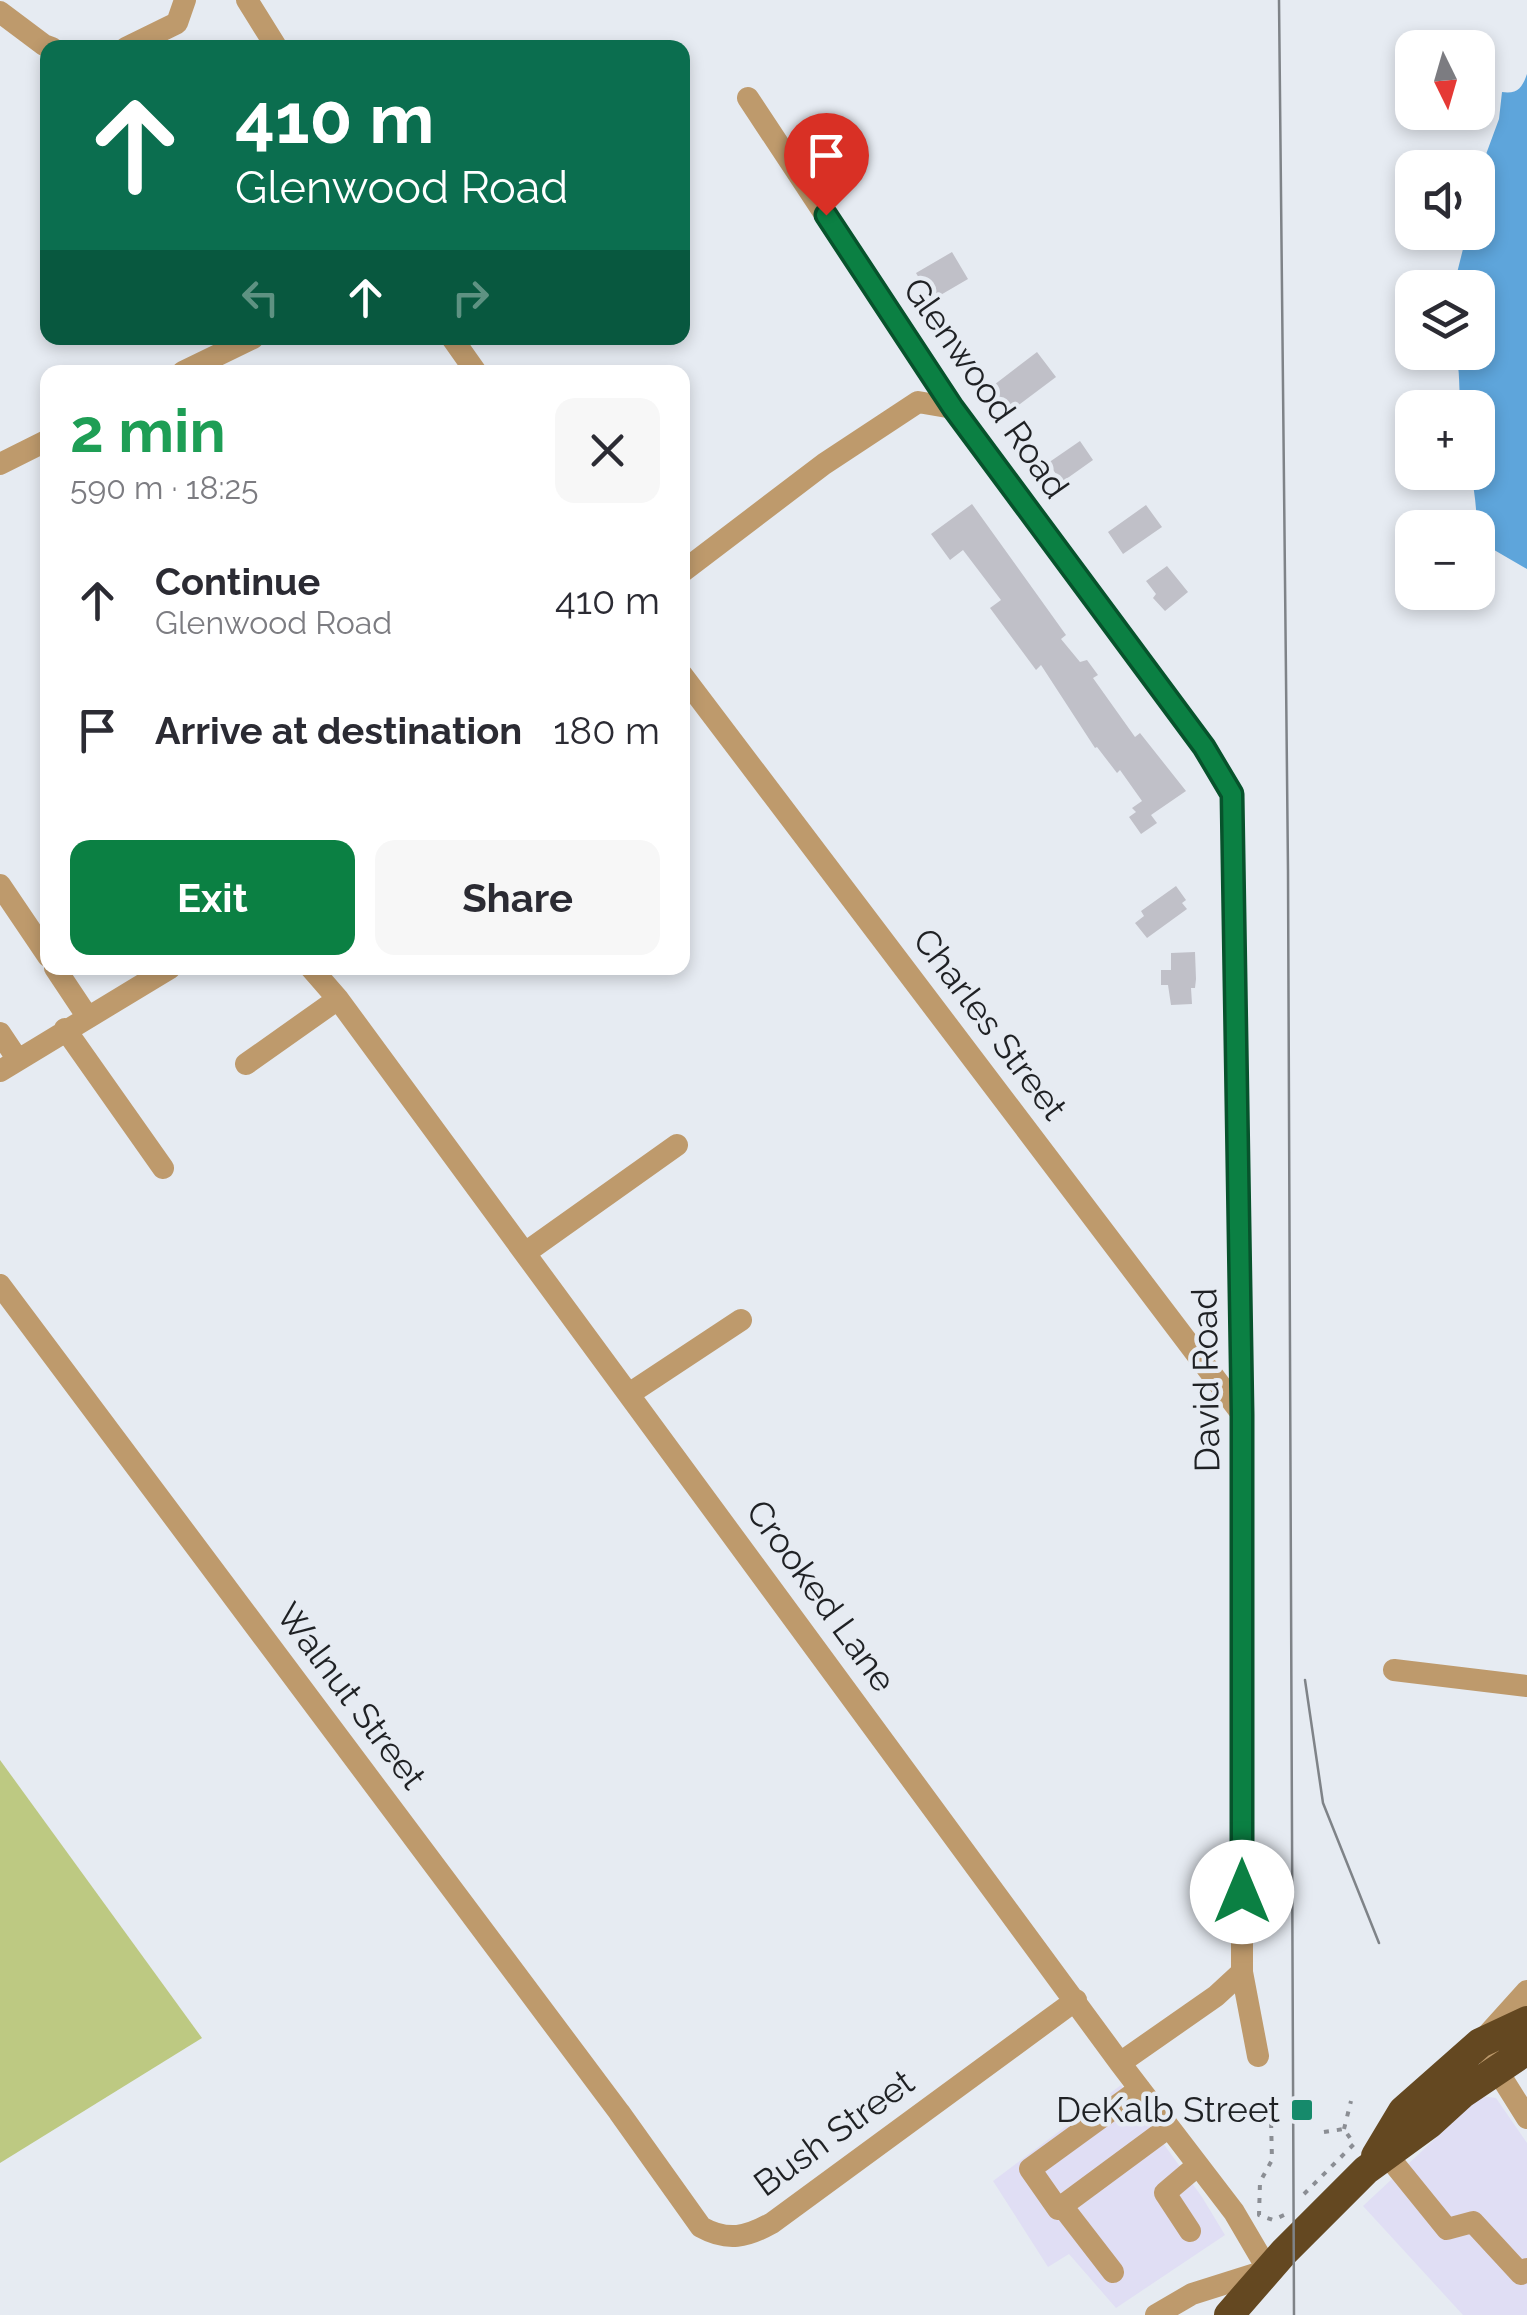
<!DOCTYPE html>
<html lang="en">
<head>
<meta charset="utf-8">
<style>
	:root { --surface:#fff; --page:#f7f7f7; --text:#2b2b33; --muted:#7c7c81; --accent:#0b8043 }
	body { margin:0; font-family:Raleway,sans-serif; background:var(--page); color:var(--text); height:100vh; display:flex; flex-direction:column; font-size:38px; white-space:nowrap }
	* { box-sizing:border-box; margin:0 }
	p { font-size:32px; color:var(--muted) }
	.icon { flex:none; width:55px; height:55px; fill:none; stroke:currentColor; stroke-width:2; stroke-linecap:round; stroke-linejoin:round }
	.map { position:relative; flex:1; overflow:hidden }
	.side { position:absolute; left:40px; top:365px; width:650px; height:610px; display:flex; flex-direction:column; background:var(--surface); border-radius:20px; box-shadow:0 5px 15px #0003 }
	.side>* { flex:none }
	.top-card { position:absolute; left:40px; top:40px; width:650px; height:305px; border-radius:20px; box-shadow:0 5px 15px #0003; background:#0b6e4f; color:#fff; overflow:hidden }
	.needle { width:65px; rotate:175deg }
	.tools { position:absolute; left:1395px; top:30px; display:grid; gap:20px }
	.tools a { display:grid; place-items:center; width:100px; height:100px; border-radius:20px; background:var(--surface); box-shadow:0 5px 15px #0003; font-size:50px }
	.pin { position:absolute; display:grid; place-items:center; width:85px; height:85px; color:#fff; margin:-102px -42px; border-radius:50% 50% 50% 0; rotate:-45deg; box-shadow:0 0 10px #0007 }
	.pin .icon { rotate:45deg }
	.me { position:absolute; width:110px; margin:-55px; rotate:0deg; stroke-linejoin:round; filter:drop-shadow(0 0 8px #0008) }
	.turn { display:flex; align-items:center; gap:35px; height:210px; padding:0 30px; font-size:45px }
	.turn .icon { width:130px; height:130px; stroke-width:2.5 }
	.turn b { display:block; font-size:70px; line-height:85px }
	.lanes { display:flex; align-items:center; height:95px; padding:0 30px; background:#0003; justify-content:center; gap:50px; direction:ltr }
	.lanes .off { opacity:.35 }
	.round { display:grid; place-items:center; flex:none; width:105px; height:105px; border-radius:20px; background:var(--page) }
	.head { display:flex; align-items:center; justify-content:space-between; height:170px; padding:0 30px }
	h1 { font-size:60px; font-weight:700; line-height:75px; color:#1e9e55 }
	.cta { display:flex; gap:20px; margin-top:auto; padding:20px 30px }
	.cta a { flex:1; height:115px; border-radius:20px; background:var(--accent); color:#fff; font-size:40px; font-weight:700; line-height:115px; text-align:center }
	.cta a+a { background:var(--page); color:var(--text) }
	ul { padding:0; list-style:none }
	li { display:flex; align-items:center; gap:30px; height:130px; padding:0 30px }
	li div { flex:1 }
	li b { display:block; font-size:38px }
	li em { font-style:normal }
	.map>svg:first-child { display:block }
	.commercial { fill:#e0def4 }
	.green { fill:#bdc982 }
	.water { fill:#5ea5db }
	.building { fill:#c0c0c8 }
	.lines { fill:none; stroke-linecap:round; stroke-linejoin:round }
	.path { stroke:#8b8e94; stroke-width:4; stroke-dasharray:5 8; stroke-linecap:butt }
	.minor { stroke:#be9a6c; stroke-width:22 }
	.highway { stroke:#644821; stroke-width:30 }
	.tram { stroke:#7f8388; stroke-width:2.5 }
	.route-casing { stroke:#07532c; stroke-width:25 }
	.route { stroke:#0b8043; stroke-width:18 }
	.poi-dot { fill:#168a6b; stroke:#e6ebf2; stroke-width:4 }
	.labels { text-anchor:middle; stroke-width:9; stroke-linejoin:round; paint-order:stroke }
	.street-label { font-size:35px; fill:#1f2124; stroke:#e6ebf2 }
	.poi-label { font-size:35px; fill:#1f2124; stroke:#e6ebf2; text-anchor:end }
</style>
</head>
<body>
<div class="map">
<svg width="1527" height="2315" viewBox="0 0 1527 2315">
	<rect width="100%" height="100%" fill="#e6ebf2"/>
	<path class="commercial" d="M1121 2085 1202 2197 1225 2235 1116 2308 1069 2254 1048 2267 993 2181Z
		M1481 2096 1496 2098 1527 2143V2315H1463L1363 2206Z"/>
	<path class="green" d="M0 1760 202 2038 0 2163Z"/>
	<path class="water" d="M1527 74V569L1489 547 1479 546C1476 521 1477 496 1470 473L1478 472V408L1461 407C1458 388 1461 371 1455 353L1478 352V288L1456 287 1455 281 1467 233 1478 232V176L1499 119 1502 92C1518 94 1522 88 1527 74Z"/>
	<path class="building" d="M952 252 968 279 932 300 916 273Z
		M1037 352 1056 377 1008 413 990 388Z
		M1080 441 1093 460 1062 482 1048 463Z
		M972 504 1066 635 1061 639 1080 662 1087 660 1098 675 1093 678 1135 737 1140 733 1186 791 1151 815 1157 823 1141 834 1129 817 1136 812 1132 808 1142 801 1120 770 1117 773 1097 747 1095 748 1041 665 1036 670 990 608 1001 600 963 550 950 560 931 534Z
		M1146 505 1162 527 1123 554 1108 532Z
		M1167 566 1188 592 1165 611 1153 598 1156 594 1146 581Z
		M1176 886 1186 900 1182 903 1187 909 1147 938 1135 923 1144 916 1141 911Z
		M1195 952 1196 979 1195 988H1191L1192 1004 1171 1005 1168 985H1161V970H1171V953Z"/>
	<g class="lines">
		<path class="path" d="M1344 2129 1351 2101
			M1304 2194 1354 2144 1344 2129 1318 2133
			M1284 2215 1273 2220 1259 2215 1260 2182 1272 2160 1271 2119H1285"/>
		<path class="minor" d="M247 0 277 48
			M0 12 44 45 52 48
			M126 48 177 23 185 0
			M748 98 953 408 1204 747 1232 794 1242 1414V1972L1216 1996 1120 2063
			M452 338 476 372
			M183 372 253 338
			M0 464 48 440
			M682 572 824 464 918 402 953 408
			M682 675 1242 1414
			M0 885 48 956
			M55 968 87 1016
			M311 968 338 999 1120 2063 1234 2212 1268 2270 1192 2294 1156 2315
			M65 1029 163 1168
			M0 1033 18 1060
			M246 1064 338 999
			M0 1071 170 968
			M525 1253 677 1145
			M0 1285 619 2112 701 2227C728 2242 747 2237 772 2223L1076 2000
			M629 1394 741 1320
			M1394 1670 1527 1686
			M1242 1972 1258 2056
			M1527 1991 1480 2043 1527 2118
			M1140 2089 1030 2169 1058 2209 1169 2127
			M1387 2155 1447 2229 1473 2222 1521 2274 1527 2269
			M1062 2206 1113 2272
			M1190 2231 1165 2193 1198 2165"/>
		<path class="highway" d="M1376 2156 1403 2111 1480 2043 1527 2021
			M1229 2315 1284 2252 1366 2170 1429 2124 1463 2093 1527 2050"/>
		<path class="tram" d="M1279 0 1288 870 1294 2315
			M1305 1680 1323 1803 1379 1943"/>
	</g>
	<g class="lines">
		<defs>
			<path id="route" d="M826 215 953 408 1204 747 1232 794 1242 1414V1892"/>
		</defs>
		<use href="#route" class="route-casing"/>
		<use href="#route" class="route"/>
	</g>
	<rect class="poi-dot" x="1290" y="2098" width="24" height="24" rx="5"/>
	<g class="labels">
		<g class="street-label">
			<text transform="translate(986 388) rotate(55)" y="12">Glenwood Road</text>
			<text transform="translate(990 1024) rotate(53)" y="12">Charles Street</text>
			<text transform="translate(1206 1380) rotate(-91)" y="12">David Road</text>
			<text transform="translate(821 1596) rotate(54)" y="12">Crooked Lane</text>
			<text transform="translate(351 1696) rotate(53)" y="12">Walnut Street</text>
			<text transform="translate(834 2133) rotate(-36)" y="12">Bush Street</text>
		</g>
		<g class="poi-label">
			<text x="1280" y="2122">DeKalb Street</text>
		</g>
	</g>
</svg>
<div class="tools">
<a><svg class="needle" viewBox="-14 -14 28 28"><path d="M0-13l5 13h-10z" fill="#e53935"/><path d="M0 13l5-13h-10z" fill="#7c7c81"/></svg></a>
<a><svg class="icon" aria-label="sound" viewBox="0 0 24 24"><path d="M4 9h4l5-4v14l-5-4H4zM17 9q2 3 0 6"/></svg></a>
<a><svg class="icon" aria-label="layers" viewBox="0 0 24 24"><path d="M12 4l9 5-9 5-9-5zM3 14l9 5 9-5"/></svg></a>
<a>+</a>
<a>−</a>
</div>
<div class="pin" style="left:826px;top:215px;background:#d93025"><svg class="icon" aria-label="arrive" viewBox="0 0 24 24"><path d="M6 21V4h12l-3 4 3 4H6"/></svg></div>
<svg class="me" style="left:1242px;top:1892px" viewBox="-20 -20 40 40"><circle r="19" fill="#fff"/><path d="M0-13L10 11 0 6-10 11z" fill="#0b8043"/></svg>
<div class="top-card">
<div class="turn"><svg class="icon" aria-label="ahead" viewBox="0 0 24 24"><path d="M12 20V5M6 11l6-6 6 6"/></svg><div><b>410 m</b>Glenwood Road</div></div>
<div class="lanes"><svg class="icon off" aria-label="left" viewBox="0 0 24 24"><path d="M17 20v-9H6M10 6l-5 5 5 5"/></svg><svg class="icon" aria-label="ahead" viewBox="0 0 24 24"><path d="M12 20V5M6 11l6-6 6 6"/></svg><svg class="icon off" aria-label="right" viewBox="0 0 24 24"><path d="M7 20v-9h11M14 6l5 5-5 5"/></svg></div>
</div>
<section class="side">
<div class="head"><div><h1>2 min</h1><p>590 m · 18:25</p></div><a class="round"><svg class="icon" aria-label="close" viewBox="0 0 24 24"><path d="M6 6l12 12M18 6L6 18"/></svg></a></div>
<ul>
<li><svg class="icon" aria-label="ahead" viewBox="0 0 24 24"><path d="M12 20V5M6 11l6-6 6 6"/></svg><div><b>Continue</b><p>Glenwood Road</p></div><em>410 m</em></li>
<li><svg class="icon" aria-label="arrive" viewBox="0 0 24 24"><path d="M6 21V4h12l-3 4 3 4H6"/></svg><div><b>Arrive at destination</b></div><em>180 m</em></li>
</ul>
<div class="cta"><a>Exit</a><a>Share</a></div>
</section>
</div>
</body>
</html>
